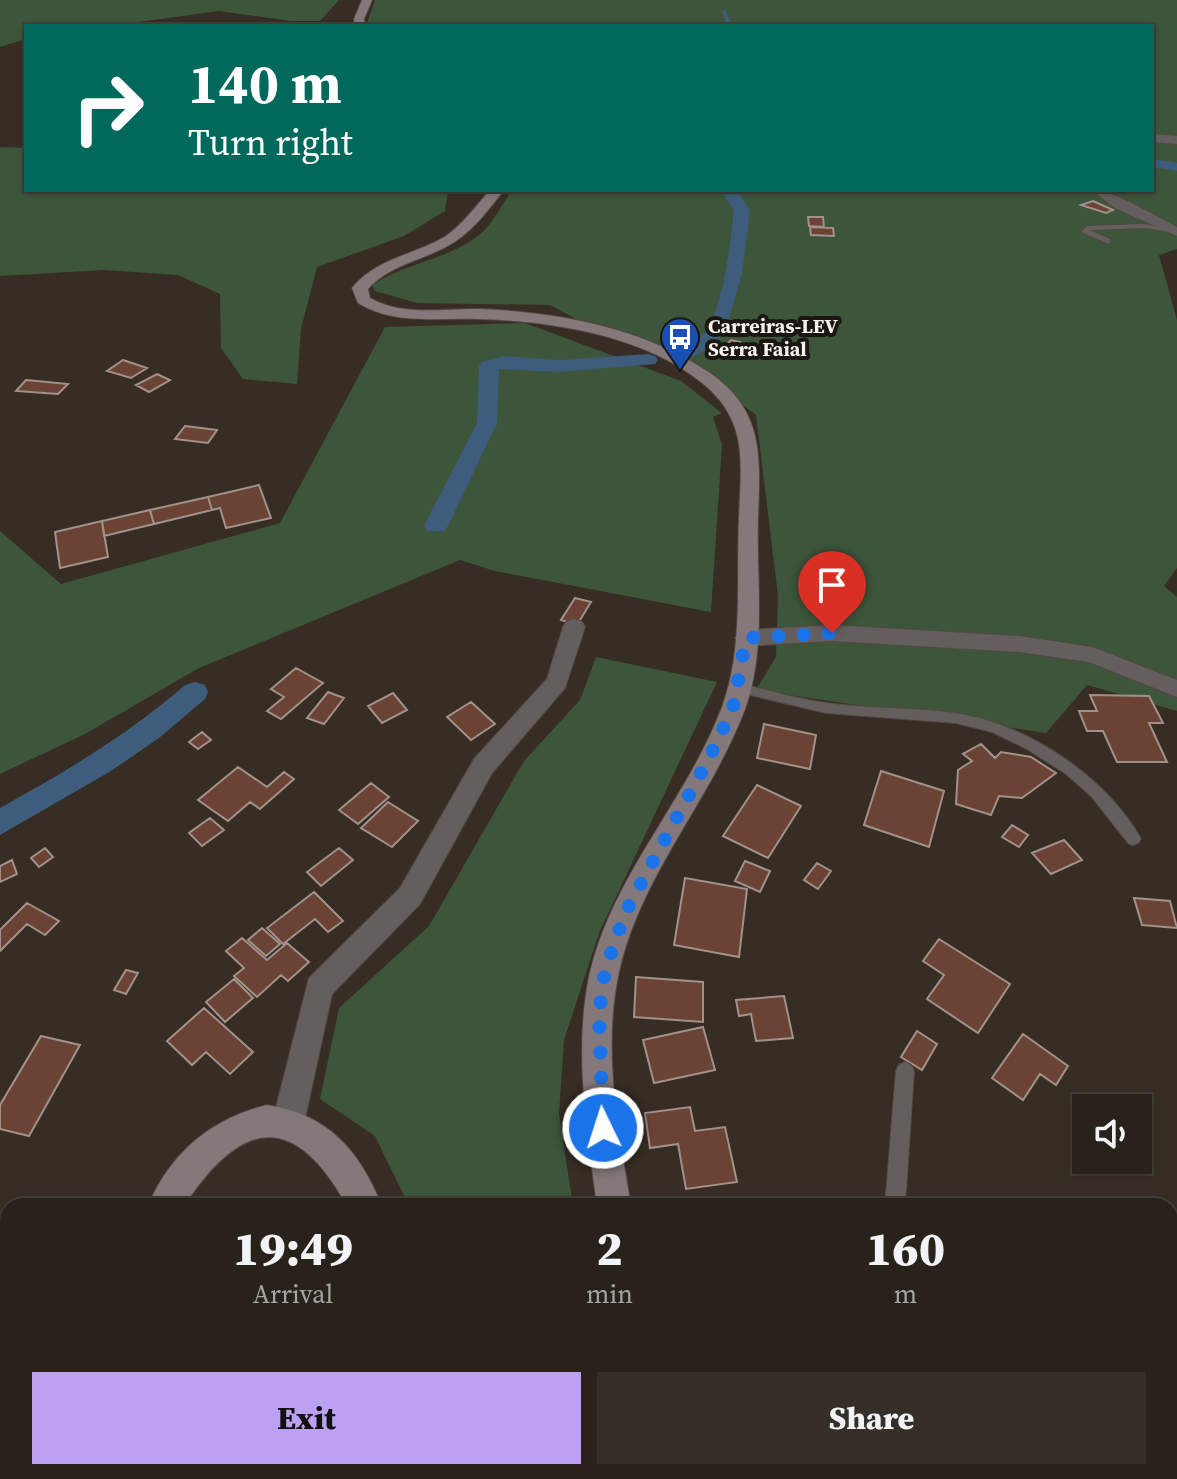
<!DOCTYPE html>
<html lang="en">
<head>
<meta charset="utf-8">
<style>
	:root { --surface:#29221b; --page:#352f28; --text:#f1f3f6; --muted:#a5a4a3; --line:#453f3a; --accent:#bca0f2 }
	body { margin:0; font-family:"Source Serif 4",serif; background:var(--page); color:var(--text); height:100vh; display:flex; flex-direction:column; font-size:30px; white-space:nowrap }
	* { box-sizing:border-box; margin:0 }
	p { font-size:26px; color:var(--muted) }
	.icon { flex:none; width:44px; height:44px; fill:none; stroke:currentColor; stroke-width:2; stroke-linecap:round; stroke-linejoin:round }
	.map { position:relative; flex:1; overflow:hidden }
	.drawer { position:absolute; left:0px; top:1198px; width:1178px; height:282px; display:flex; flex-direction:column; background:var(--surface); border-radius:24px 24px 0 0; box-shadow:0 2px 6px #0004,0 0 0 2px var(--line) }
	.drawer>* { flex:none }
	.hud { position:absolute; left:24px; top:24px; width:1130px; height:168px; border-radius:0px; box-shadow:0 2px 6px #0004,0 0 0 2px var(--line); background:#00695c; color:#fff; overflow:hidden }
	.buttons { position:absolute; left:1072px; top:1094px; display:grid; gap:16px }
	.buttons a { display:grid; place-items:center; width:80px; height:80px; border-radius:0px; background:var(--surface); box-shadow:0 2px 6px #0004,0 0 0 2px var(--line); font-size:40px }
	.pin { position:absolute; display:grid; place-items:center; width:68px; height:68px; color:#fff; margin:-82px -34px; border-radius:50% 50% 50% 0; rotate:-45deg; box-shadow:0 0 8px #0007 }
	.pin .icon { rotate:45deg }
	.me { position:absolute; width:88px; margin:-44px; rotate:356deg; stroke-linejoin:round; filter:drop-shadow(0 0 6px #0008) }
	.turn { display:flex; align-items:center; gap:28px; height:168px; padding:0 32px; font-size:36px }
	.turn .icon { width:104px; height:104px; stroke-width:2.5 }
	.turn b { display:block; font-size:56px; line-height:68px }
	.eta { display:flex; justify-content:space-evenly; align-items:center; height:136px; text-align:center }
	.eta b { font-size:48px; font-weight:800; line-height:56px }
	.primary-button { display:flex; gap:16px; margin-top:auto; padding:16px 32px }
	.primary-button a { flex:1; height:92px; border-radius:0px; background:var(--accent); color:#111; font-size:32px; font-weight:800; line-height:92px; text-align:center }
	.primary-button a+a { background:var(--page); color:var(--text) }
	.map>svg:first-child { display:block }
	.green { fill:#3d553b }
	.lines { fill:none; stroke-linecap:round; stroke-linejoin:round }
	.stream { stroke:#3e5c7b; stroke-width:4 }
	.canal { fill:#3e5c7b; fill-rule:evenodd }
	.building { fill:#6b4334; stroke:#a1918b; stroke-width:2 }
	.service-casing { stroke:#524840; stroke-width:2 }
	.minor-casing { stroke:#524840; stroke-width:2 }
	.secondary-casing { stroke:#524840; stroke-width:2 }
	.service { fill:#655e5f; fill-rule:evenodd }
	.minor { fill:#655e5f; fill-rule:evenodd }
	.secondary { fill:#84787a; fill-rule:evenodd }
	.route { stroke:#1a73e8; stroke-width:14; stroke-dasharray:0 25.2 }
	.labels { text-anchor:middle; stroke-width:8; stroke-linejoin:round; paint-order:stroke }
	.far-poi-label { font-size:20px; font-weight:bold; fill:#f8f1ec; stroke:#1b1612; text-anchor:start }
</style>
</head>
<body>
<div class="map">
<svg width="1177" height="1479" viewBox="0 0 1177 1479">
	<rect width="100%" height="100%" fill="#372d24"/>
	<path class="green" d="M0 0H339L320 21H291L219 11 109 26H26V39L0 47Z
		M375 0H1177V249L1159 255 1177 320V568L1164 586 1177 597V711L1087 685 1046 733 756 690 776 657 778 596 756 415 675 355 596 330 550 305 417 303 375 291 372 285C405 263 447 260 479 235 492 225 502 204 512 190H1152V26H369L367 23Z
		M0 147 26 148V190H448L445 211 404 236 317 267 301 329 297 384 243 379 221 348 220 294 178 275 104 270 0 276Z
		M525 323 681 381 722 413 713 417 722 445 711 612 495 571 460 560 199 668 85 734 0 774V531L61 584 280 523 385 327Z
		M596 657 717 682 599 933 564 1040 559 1114 573 1206H409L375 1136 320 1099 339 1008 429 926 524 761 580 700Z
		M0 1231H8V1434L0 1446Z
		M100 1472H323L326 1479H97Z
		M530 1472H654L656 1479H533Z"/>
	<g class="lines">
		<path class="stream" d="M724 12 728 22 736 26"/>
		<path class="canal" d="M1152 159 1177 163V171L1152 167Z
			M721 190H737L750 211 742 274 727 325 714 346 693 357 683 351C689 344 697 341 703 335 725 305 729 247 734 211Z
			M648 354 655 356 658 360 655 364 560 372 499 369 497 423 448 526 444 531H428L424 526 477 423 479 366 482 362 504 356 560 360Z
			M195 682 205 685 208 692 205 699 159 738 111 771 0 835V808C65 772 129 734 185 685Z"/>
	</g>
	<path class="building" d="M1093 201 1113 210 1106 213 1081 205Z
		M808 217H823L824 227 809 226Z
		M810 227 833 228 834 236 811 235Z
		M731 340 744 343 732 358 718 353Z
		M123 360 147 368 131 378 107 371Z
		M157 374 170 380 149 392 136 385Z
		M26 380 68 384 58 394 16 391Z
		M185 426 217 430 208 443 175 439Z
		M259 485 271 518 226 528 220 508 212 510 208 497Z
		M208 497 212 510 154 524 150 510Z
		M150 510 154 524 104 536 102 521Z
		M102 521 108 557 60 568 55 532Z
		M575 598 591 602 577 625 561 620Z
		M296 668 323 683 281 719 267 711 284 697 271 689Z
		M328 692 344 698 324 724 307 718Z
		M393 693 407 710 382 723 368 706Z
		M1090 695 1149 696 1163 723H1149L1167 762H1117L1103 731H1087L1079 711H1097Z
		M471 702 495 724 471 740 447 717Z
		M764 724 816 735 810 769 757 758Z
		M202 732 211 740 198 749 189 742Z
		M981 744 995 758 1001 752 1031 757 1056 773 1022 798 999 796 991 815 956 804 958 770 972 761 963 754Z
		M238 767 267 787 284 772 294 779 260 809 250 802 228 821 198 800Z
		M881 771 944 791 929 847 864 825Z
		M371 783 389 797 358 824 339 810Z
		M757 785 801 806 768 858 723 836Z
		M388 802 418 821 392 847 361 828Z
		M210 818 224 830 202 846 189 833Z
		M1012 825 1028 835 1019 847 1002 837Z
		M1064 840 1082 860 1051 874 1032 853Z
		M45 848 53 857 39 867 31 858Z
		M339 848 353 860 321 886 307 872Z
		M12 860 17 874 0 882V866Z
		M745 861 770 871 760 892 735 881Z
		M817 863 831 871 818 889 804 880Z
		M685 878 747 889 739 957 674 945Z
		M314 892 343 921 328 932 315 919 283 944 267 928Z
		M1134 898 1170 901 1177 928 1142 925Z
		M27 903 59 921 45 935 27 924 0 951V930Z
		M262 928 280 944 266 956 248 940Z
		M242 938 267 960 287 943 309 962 288 981 281 975 257 997 234 976 244 968 226 951Z
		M939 939 1010 984 978 1033 927 999 944 975 923 961Z
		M126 970 138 973 126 994 114 990Z
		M636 977 703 982V1022L634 1017Z
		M234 979 253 998 225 1022 206 1002Z
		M784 996 793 1038 756 1041 751 1014 739 1016 736 1000Z
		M204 1008 253 1052 230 1074 206 1052 192 1065 167 1041Z
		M703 1027 715 1070 654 1083 643 1040Z
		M917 1031 937 1044 922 1070 901 1057Z
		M1023 1034 1068 1066 1056 1085 1040 1074 1023 1100 992 1078Z
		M41 1036 80 1045 29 1136 0 1129V1105Z
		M690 1107 695 1131 725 1127 737 1182 686 1189 678 1144 650 1148 645 1113Z
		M343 1472H395L400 1479H344L341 1474Z
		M760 1472H847L850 1479H763Z
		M847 1472H935L938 1479H850Z"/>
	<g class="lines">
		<defs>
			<path id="service" d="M1145 224 1175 230 1171 232 1145 228 1090 230 1110 239V243H1107L1081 232 1087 226Z
				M738 683C767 690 797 699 827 703 869 709 913 707 955 713 1025 723 1106 776 1141 839L1138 843 1133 845 1128 843 1091 796 1066 774 1027 749 992 732 956 723 826 713 733 691 731 688 733 685Z
				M905 1062 911 1065 914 1071 905 1206H885L896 1071 899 1065Z"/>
			<path id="minor" d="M1152 134 1177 136V144L1152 142Z
				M1092 190C1114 190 1155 216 1177 227V236L1115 208Z
				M574 619 582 622 585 627 565 688 492 773 420 904 332 994 304 1123 299 1134 288 1139 277 1134 272 1123 309 978 400 888 474 759 547 679 563 627 566 622Z
				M832 625 1019 636 1092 647 1177 680V697L1089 662 1019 652 832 641 746 646 738 643 735 638 738 633 746 630Z"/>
			<path id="secondary" d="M362 0H372L364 19 365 26H355L354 19Z
				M490 190H504C490 208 475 228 456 241 428 260 391 263 368 289L370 298C404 317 442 308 479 309 558 312 645 328 710 373 765 411 760 459 758 517 756 580 767 649 745 709 711 800 640 876 619 972 602 1049 618 1129 631 1206H597C587 1129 573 1049 590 972 613 875 687 800 722 707 744 648 736 579 739 517 741 462 749 420 701 382 642 335 551 321 478 319 436 317 396 326 358 303L352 288C376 258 415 255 446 236 463 224 476 206 490 190Z
				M267 1105C328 1114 359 1150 382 1206H347C294 1110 241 1119 184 1206H148C170 1153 212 1118 267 1105Z
				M42 1472H80L77 1479H39Z
				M459 1472H497L499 1479H461Z
				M665 1472H704L707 1479H668Z"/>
		</defs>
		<use href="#service" class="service-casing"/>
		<use href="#minor" class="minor-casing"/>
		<use href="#secondary" class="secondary-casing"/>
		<use href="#service" class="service"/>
		<use href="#minor" class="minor"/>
		<use href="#secondary" class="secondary"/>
	</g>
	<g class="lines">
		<path class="route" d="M603 1128 599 1014 605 970 626 911 708 760 733 708 746 638 832 633"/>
	</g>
	<defs>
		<symbol id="bus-pin" viewBox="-11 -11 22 30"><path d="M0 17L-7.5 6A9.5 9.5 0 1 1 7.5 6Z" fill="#1a4fb4" stroke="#1b1612"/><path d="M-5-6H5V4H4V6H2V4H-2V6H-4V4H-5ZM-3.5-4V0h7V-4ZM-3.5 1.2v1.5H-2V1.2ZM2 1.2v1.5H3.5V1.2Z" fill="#fff"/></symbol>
	</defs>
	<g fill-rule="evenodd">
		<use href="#bus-pin" x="658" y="315" width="44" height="60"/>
	</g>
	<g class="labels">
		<g class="far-poi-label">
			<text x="708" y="333">Carreiras-LEV<tspan x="708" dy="23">Serra Faial</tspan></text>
		</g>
	</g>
</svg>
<div class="buttons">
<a><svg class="icon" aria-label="sound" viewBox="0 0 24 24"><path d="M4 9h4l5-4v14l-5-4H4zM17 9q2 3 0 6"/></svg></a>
</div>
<div class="pin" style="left:832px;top:633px;background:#d93025"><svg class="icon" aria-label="arrive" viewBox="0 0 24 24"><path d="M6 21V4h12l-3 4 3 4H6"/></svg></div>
<svg class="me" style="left:603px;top:1128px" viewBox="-20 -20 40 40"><circle r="17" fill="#1a73e8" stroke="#fff" stroke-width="3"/><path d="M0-11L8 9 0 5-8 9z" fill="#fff"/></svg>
<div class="hud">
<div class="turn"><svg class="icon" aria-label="right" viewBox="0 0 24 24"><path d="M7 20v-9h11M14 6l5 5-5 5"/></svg><div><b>140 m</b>Turn right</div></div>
</div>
<section class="drawer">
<div class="eta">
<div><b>19:49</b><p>Arrival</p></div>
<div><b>2</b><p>min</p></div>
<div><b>160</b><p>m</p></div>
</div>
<div class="primary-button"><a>Exit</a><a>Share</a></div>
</section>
</div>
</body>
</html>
